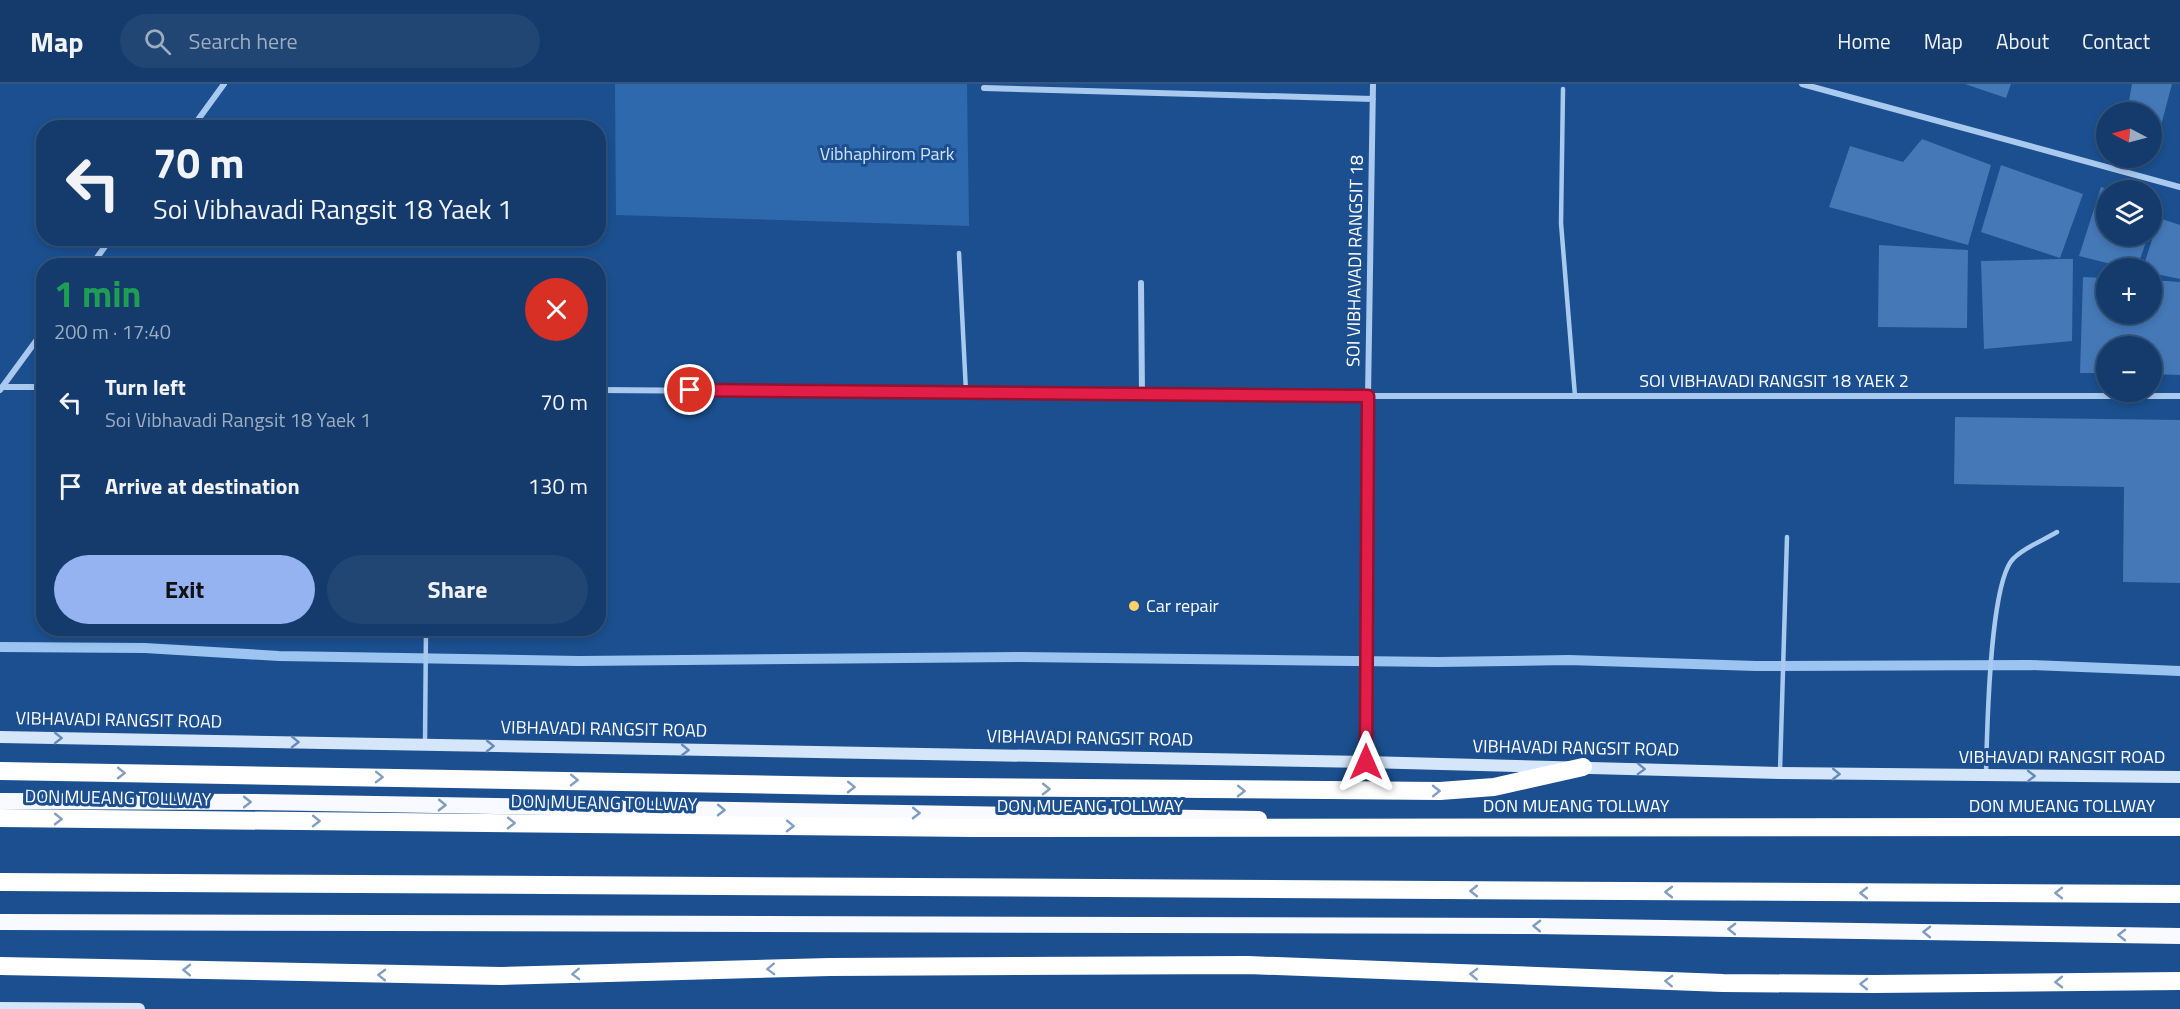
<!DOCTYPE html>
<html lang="en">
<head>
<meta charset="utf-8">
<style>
	:root { --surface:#143b6b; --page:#214673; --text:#f1f3f6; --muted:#9dadc1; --line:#33557e; --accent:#95b2f1 }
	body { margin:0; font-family:"Titillium Web",sans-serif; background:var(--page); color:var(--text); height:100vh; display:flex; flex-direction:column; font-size:22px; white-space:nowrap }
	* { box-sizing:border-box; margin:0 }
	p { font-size:20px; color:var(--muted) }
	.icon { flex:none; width:33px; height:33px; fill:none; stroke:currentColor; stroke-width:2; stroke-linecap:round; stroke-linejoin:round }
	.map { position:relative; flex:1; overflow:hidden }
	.panel { position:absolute; left:36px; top:174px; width:570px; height:378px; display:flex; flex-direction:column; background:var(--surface); border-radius:24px; box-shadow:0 3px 9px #0003,0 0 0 2px var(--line) }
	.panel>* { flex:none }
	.banner { position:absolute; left:36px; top:36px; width:570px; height:126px; border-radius:24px; box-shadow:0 3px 9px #0003,0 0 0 2px var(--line); background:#143b6b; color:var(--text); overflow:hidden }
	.needle { width:39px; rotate:276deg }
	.tools { position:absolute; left:2096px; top:18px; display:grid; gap:12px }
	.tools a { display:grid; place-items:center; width:66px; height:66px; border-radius:50%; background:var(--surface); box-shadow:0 3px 9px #0003,0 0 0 2px var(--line); font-size:30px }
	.pin { position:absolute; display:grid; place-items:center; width:51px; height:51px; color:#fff; margin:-26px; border:3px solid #fff; border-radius:50%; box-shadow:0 2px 6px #0007 }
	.me { position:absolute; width:66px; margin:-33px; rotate:0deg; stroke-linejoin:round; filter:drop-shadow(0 0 4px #0008) }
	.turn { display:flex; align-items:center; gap:21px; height:126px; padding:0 18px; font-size:27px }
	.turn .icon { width:78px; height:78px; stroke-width:2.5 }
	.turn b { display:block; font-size:42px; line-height:51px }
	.round { display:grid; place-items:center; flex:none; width:63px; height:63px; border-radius:32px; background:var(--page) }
	.headline { display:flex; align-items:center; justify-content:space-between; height:102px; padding:0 18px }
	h1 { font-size:36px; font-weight:700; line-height:45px; color:#1e9e55 }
	.primary-button { display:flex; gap:12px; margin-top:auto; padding:12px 18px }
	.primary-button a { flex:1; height:69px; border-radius:36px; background:var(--accent); color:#111; font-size:24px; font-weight:700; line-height:69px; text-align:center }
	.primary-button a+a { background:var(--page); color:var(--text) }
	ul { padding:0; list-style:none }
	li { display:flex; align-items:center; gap:18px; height:84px; padding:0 18px }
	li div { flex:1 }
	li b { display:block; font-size:22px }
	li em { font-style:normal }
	header { display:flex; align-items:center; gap:36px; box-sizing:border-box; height:84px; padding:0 30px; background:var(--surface); border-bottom:2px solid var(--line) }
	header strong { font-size:28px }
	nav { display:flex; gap:33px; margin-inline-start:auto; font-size:21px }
	.search { width:420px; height:54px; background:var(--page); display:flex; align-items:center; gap:15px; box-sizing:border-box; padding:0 21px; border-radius:33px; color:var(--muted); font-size:22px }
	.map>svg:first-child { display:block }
	.green { fill:#2e69ad }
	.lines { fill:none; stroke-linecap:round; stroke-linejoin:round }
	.stream { stroke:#9cc4f0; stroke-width:10 }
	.building { fill:#4478b7 }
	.service { stroke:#a9c9ee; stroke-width:4.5 }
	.minor { stroke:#a9c9ee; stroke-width:6 }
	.secondary { stroke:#d6e6fa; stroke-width:12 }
	.trunk { stroke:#f8faff; stroke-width:16 }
	.motorway { stroke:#fff; stroke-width:18 }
	.oneway { stroke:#668bba }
	.oneway2 { stroke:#829ec1 }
	.oneway3 { stroke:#7e9cc1 }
	.route-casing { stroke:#92132f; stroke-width:15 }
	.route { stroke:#e11d48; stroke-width:10 }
	.poi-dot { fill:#ffd166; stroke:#1b4f8f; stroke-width:2 }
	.labels { text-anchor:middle; stroke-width:6; stroke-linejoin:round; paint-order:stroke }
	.park-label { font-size:18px; fill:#cfe3fa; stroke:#1b4f8f }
	.street-label { font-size:18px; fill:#fff; stroke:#1b4f8f }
	.poi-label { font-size:18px; fill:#fff; stroke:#1b4f8f; text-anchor:start }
</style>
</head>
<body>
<header>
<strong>Map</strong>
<div class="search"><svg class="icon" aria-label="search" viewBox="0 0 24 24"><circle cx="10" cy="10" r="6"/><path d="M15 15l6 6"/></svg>Search here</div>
<nav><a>Home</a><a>Map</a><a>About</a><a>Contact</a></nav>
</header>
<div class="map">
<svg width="2180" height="925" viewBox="0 0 2180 925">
	<rect width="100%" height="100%" fill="#1b4f8f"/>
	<path class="green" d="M615 0H967L969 142 616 131Z"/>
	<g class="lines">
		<path class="stream" d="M0 563 145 564 279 572 579 577 1021 573 1438 578 1569 576 1756 582 2030 581 2180 587"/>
	</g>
	<path class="building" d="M1965 0H2011L2006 14Z
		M2132 0H2172L2158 53 2151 51V28H2127Z
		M1922 55 1991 81 1968 161 1829 123 1850 62 1903 78Z
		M2001 81 2083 110 2060 174 1981 148Z
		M2101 103 2111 106H2106V152H2148L2137 184H2127L2079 172Z
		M2151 117 2159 119 2151 141Z
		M2159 134 2180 141V195L2151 189V184H2143Z
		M1879 161 1968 166 1967 244 1878 243Z
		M2059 175H2073L2072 257 1984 265 1981 177Z
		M2083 193 2106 194V230H2151V196L2180 198V291L2151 290V262H2106V289H2080Z
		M1955 333 2180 336V499L2123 498 2124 403 1954 400Z"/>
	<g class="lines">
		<path class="service" d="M1563 5 1561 139 1575 312
			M959 169 966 308
			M425 658 426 544
			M1780 687 1787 453
			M1986 690C1987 652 1989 496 2014 474 2025 463 2044 456 2057 448"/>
		<path class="minor" d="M1802 0 2180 103
			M984 4 1373 15
			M192 44 224 0
			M91 182 111 154
			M1141 199 1142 310
			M2 303H44
			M0 306 44 246
			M598 306 1368 312H2180
			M1366 678 1368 312 1373 0"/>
		<path class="secondary" d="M0 653 1366 678 1780 689 2180 693
			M0 924 139 925"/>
		<path class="trunk" d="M0 717 256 718 1259 735
			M0 838 1534 842 2180 852"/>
		<path class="motorway" d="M0 687 843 702 1440 707 1494 703 1583 683
			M0 734 972 744 2180 743
			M0 798 2180 810
			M0 882 501 892 830 883 1248 881 1723 899 1874 900 2180 897"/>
	</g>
	<defs><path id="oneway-chevron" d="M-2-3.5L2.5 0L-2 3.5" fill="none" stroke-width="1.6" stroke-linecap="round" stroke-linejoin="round" transform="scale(1.5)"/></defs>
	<g class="oneway">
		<use href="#oneway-chevron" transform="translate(58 654) rotate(1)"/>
		<use href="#oneway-chevron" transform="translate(295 658) rotate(1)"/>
		<use href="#oneway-chevron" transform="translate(490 662) rotate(1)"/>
		<use href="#oneway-chevron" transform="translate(685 666) rotate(1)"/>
		<use href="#oneway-chevron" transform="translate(1641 685) rotate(2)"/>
		<use href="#oneway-chevron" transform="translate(1836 690) rotate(1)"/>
		<use href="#oneway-chevron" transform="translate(2031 692)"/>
	</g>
	<g class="oneway2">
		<use href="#oneway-chevron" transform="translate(121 689) rotate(1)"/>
		<use href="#oneway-chevron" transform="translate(379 693) rotate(1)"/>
		<use href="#oneway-chevron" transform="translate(574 696) rotate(1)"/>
		<use href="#oneway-chevron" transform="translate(851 703) rotate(1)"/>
		<use href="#oneway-chevron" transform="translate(1046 705) rotate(1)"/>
		<use href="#oneway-chevron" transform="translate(1241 707) rotate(1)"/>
		<use href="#oneway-chevron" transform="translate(1436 707) rotate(-1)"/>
		<use href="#oneway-chevron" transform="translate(58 735) rotate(1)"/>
		<use href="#oneway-chevron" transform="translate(316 737) rotate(1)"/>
		<use href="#oneway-chevron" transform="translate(511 739) rotate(1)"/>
		<use href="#oneway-chevron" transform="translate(790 742) rotate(1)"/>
		<use href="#oneway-chevron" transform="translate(1474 807) rotate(-180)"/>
		<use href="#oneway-chevron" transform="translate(1669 808) rotate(-180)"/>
		<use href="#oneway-chevron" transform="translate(1864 809) rotate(-180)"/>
		<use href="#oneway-chevron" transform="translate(2059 809) rotate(-180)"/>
		<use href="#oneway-chevron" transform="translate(771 885) rotate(178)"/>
		<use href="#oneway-chevron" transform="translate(187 886) rotate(-179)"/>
		<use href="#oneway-chevron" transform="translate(576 890) rotate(178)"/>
		<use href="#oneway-chevron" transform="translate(1474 890) rotate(-178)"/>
		<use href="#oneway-chevron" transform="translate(382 891) rotate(-179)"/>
		<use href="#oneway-chevron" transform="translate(1669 897) rotate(-178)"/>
		<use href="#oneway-chevron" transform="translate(2059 898) rotate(179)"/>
		<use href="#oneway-chevron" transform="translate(1864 900) rotate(-179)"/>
	</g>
	<g class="oneway3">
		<use href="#oneway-chevron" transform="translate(247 718)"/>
		<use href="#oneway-chevron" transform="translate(442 721) rotate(1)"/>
		<use href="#oneway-chevron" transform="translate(721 726) rotate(1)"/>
		<use href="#oneway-chevron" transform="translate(916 729) rotate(1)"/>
		<use href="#oneway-chevron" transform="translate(1537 842) rotate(-179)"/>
		<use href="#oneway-chevron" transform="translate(1732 845) rotate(-179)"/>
		<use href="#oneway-chevron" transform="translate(1927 848) rotate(-179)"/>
		<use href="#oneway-chevron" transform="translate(2122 851) rotate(-179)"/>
	</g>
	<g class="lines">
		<defs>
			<path id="route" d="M690 306 1368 312 1366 678"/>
		</defs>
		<use href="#route" class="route-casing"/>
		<use href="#route" class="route"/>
	</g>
	<circle class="poi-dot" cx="1134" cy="522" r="6"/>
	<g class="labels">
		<g class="park-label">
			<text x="887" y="76">Vibhaphirom Park</text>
		</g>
		<g class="street-label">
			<text transform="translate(1355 177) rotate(-89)" y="6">SOI VIBHAVADI RANGSIT 18</text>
			<text x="1774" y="303">SOI VIBHAVADI RANGSIT 18 YAEK 2</text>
			<text transform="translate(119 636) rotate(1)" y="6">VIBHAVADI RANGSIT ROAD</text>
			<text transform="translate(604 645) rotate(1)" y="6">VIBHAVADI RANGSIT ROAD</text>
			<text transform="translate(1090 654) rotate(1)" y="6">VIBHAVADI RANGSIT ROAD</text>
			<text transform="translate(1576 664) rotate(1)" y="6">VIBHAVADI RANGSIT ROAD</text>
			<text x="2062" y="679">VIBHAVADI RANGSIT ROAD</text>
			<text transform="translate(118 714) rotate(1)" y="6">DON MUEANG TOLLWAY</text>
			<text transform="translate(604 719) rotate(1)" y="6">DON MUEANG TOLLWAY</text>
			<text x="1090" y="728">DON MUEANG TOLLWAY</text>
			<text x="1576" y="728">DON MUEANG TOLLWAY</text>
			<text x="2062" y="728">DON MUEANG TOLLWAY</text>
		</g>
		<g class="poi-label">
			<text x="1146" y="528">Car repair</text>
		</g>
	</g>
</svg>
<div class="tools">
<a><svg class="needle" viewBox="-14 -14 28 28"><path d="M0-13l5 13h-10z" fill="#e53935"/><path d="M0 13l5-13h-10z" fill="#9dadc1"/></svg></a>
<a><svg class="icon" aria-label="layers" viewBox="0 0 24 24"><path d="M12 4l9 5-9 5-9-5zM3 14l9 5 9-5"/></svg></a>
<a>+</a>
<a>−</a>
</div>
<div class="pin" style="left:690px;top:306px;background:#d93025"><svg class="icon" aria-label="arrive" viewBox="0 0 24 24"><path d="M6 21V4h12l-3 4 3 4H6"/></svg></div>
<svg class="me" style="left:1366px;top:678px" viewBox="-20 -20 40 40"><path d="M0-17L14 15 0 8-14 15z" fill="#e11d48" stroke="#fff" stroke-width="4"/></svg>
<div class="banner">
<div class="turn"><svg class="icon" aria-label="left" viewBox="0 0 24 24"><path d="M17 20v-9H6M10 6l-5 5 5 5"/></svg><div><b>70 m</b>Soi Vibhavadi Rangsit 18 Yaek 1</div></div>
</div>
<section class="panel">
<div class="headline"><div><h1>1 min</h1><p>200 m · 17:40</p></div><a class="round" style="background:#d93025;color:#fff"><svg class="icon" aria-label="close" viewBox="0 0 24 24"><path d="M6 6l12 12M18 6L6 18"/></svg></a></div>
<ul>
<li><svg class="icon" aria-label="left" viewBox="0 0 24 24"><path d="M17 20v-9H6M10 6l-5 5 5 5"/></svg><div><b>Turn left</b><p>Soi Vibhavadi Rangsit 18 Yaek 1</p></div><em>70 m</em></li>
<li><svg class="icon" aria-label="arrive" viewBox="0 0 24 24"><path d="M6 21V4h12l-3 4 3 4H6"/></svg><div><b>Arrive at destination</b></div><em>130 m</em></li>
</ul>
<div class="primary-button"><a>Exit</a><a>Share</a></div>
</section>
</div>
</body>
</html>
